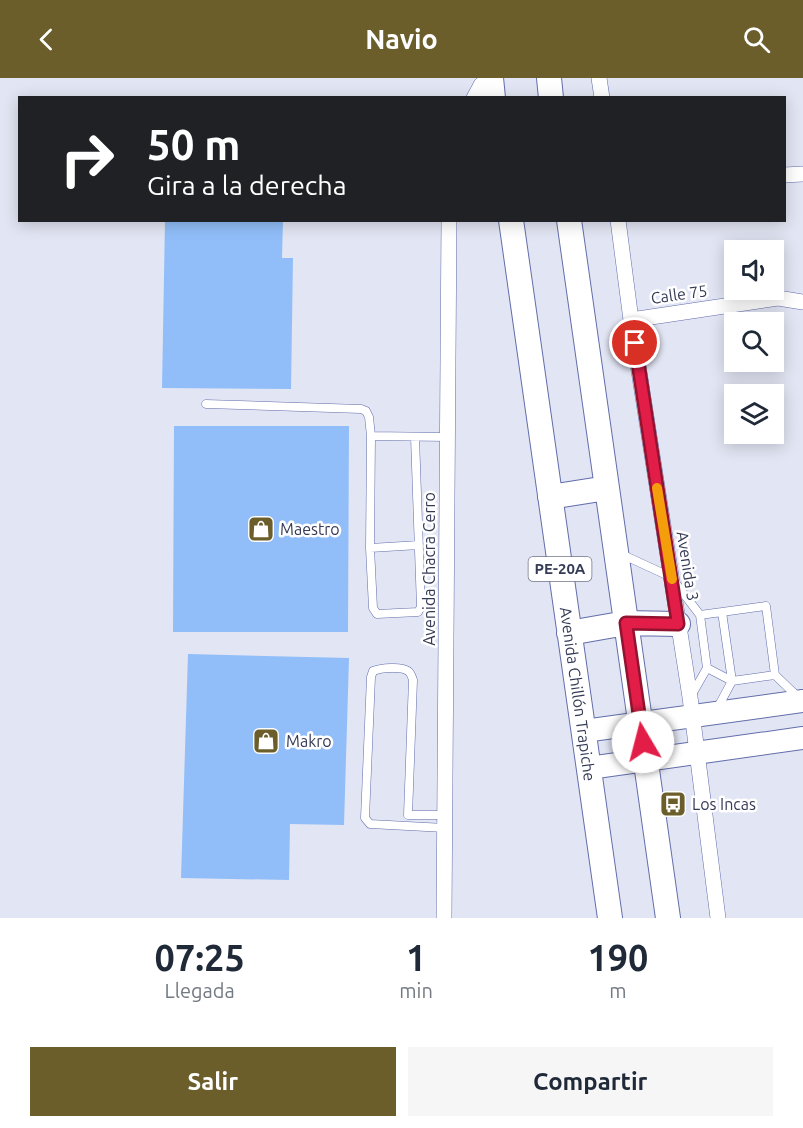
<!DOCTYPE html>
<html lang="es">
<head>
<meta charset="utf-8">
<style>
	:root { --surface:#fff; --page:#f6f6f7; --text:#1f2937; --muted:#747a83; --accent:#6b5e2b }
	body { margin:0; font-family:Ubuntu,sans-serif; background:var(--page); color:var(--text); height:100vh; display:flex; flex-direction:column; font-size:22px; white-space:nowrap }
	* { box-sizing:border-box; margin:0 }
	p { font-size:20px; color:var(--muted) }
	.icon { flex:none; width:33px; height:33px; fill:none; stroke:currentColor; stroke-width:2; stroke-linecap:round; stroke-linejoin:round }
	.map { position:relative; height:840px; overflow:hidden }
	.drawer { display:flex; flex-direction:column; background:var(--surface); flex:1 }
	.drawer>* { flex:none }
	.guide { position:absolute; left:18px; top:18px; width:768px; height:126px; border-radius:0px; box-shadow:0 3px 15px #0003; background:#202124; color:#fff; overflow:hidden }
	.tools { position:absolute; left:724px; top:162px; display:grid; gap:12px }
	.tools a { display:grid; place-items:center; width:60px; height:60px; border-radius:0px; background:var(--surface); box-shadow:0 3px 15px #0003; font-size:30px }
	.pin { position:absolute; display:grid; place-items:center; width:51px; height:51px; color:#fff; margin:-26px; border:3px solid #fff; border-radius:50%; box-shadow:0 2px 6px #0007 }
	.me { position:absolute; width:66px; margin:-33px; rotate:352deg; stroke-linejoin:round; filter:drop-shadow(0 0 4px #0008) }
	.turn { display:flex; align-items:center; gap:21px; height:126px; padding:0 30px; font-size:27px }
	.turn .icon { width:78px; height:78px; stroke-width:2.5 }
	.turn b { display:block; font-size:42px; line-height:51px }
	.eta { display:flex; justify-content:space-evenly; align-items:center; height:102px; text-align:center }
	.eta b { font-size:36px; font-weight:600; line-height:42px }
	.button { display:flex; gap:12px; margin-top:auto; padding:12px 30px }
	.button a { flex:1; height:69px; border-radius:0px; background:var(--accent); color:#fff; font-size:24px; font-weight:600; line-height:69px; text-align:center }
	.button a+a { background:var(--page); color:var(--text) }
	header { display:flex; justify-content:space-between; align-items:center; height:78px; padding:0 30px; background:var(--accent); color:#fff; font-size:27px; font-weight:600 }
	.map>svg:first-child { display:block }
	.building { fill:#91bef9 }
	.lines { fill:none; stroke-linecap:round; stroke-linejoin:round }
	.lane-casing { stroke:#626dab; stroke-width:9 }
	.street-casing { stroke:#626dab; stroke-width:16 }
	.secondary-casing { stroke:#626dab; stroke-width:24 }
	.primary-casing { stroke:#626dab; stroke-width:26 }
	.lane { stroke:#fff; stroke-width:8 }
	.street { stroke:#fff; stroke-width:15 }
	.secondary { stroke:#fff; stroke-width:22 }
	.primary { stroke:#fff; stroke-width:24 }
	.route-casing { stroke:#92132f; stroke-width:15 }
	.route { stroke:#e11d48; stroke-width:10 }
	.slow { stroke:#f59e0b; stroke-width:10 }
	.labels { text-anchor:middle; stroke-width:5; stroke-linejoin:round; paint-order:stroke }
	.shield { fill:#fff; stroke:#727689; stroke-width:1.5 }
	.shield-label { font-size:15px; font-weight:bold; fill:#353b56 }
	.street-label { font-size:16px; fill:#353b56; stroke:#fff }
	.poi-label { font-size:16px; fill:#353b56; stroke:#fff; text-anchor:start }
</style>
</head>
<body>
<header><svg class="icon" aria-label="back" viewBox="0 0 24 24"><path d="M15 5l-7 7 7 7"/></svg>Navio<svg class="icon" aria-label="search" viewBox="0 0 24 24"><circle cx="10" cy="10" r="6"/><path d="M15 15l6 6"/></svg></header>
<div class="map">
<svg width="803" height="840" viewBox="0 0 803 840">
	<rect width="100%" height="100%" fill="#e2e5f3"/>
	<path class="building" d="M165 142H283L282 180H293L291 311 162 310Z
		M174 348H349L348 554H173Z
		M188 576 349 580 344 747 290 746 289 802 181 800Z"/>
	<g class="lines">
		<defs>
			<path id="lane" d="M206 326 361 331 366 333 369 339 371 358
				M415 359 421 529 418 534 377 536 373 530 370 470 371 358 447 359
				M370 470 419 467
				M621 476 671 499 700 537 707 590 691 618
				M700 537 766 528 775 597 799 620
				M707 590 732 603 775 597
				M717 631 732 603 722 534
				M445 750 370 746 365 740 371 599 373 593C381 590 401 588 408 593 411 595 412 599 413 602L408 737H445"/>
			<path id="street" d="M599 0 602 20
				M474 20 481 7 489 0
				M784 97 803 96
				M618 142 631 242 690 619 718 840
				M631 242 778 220 803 224
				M444 840 449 142"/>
			<path id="secondary" d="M584 653 803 623
				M589 690 803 660"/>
			<path id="primary" d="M491 0 493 20
				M549 0 551 20
				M511 142 610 840
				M569 142 668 840
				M550 419 607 410
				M569 555 626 545 678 546"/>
		</defs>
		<use href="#lane" class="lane-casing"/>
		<use href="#street" class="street-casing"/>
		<use href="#secondary" class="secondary-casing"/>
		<use href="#primary" class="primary-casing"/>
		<use href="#lane" class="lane"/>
		<use href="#street" class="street"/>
		<use href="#secondary" class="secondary"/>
		<use href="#primary" class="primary"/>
	</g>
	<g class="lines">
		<defs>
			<path id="route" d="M635 265 678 546 626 545 643 664"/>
		</defs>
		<use href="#route" class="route-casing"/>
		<use href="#route" class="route"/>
		<path class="slow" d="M657 410 672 501"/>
	</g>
	<defs>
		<symbol id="shop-square" viewBox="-11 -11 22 22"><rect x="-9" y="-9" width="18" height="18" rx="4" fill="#6b5e2b" stroke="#fff"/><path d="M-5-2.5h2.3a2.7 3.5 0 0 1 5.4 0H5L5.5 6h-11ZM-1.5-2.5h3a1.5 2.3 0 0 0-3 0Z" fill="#fff"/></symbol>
		<symbol id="bus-square" viewBox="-11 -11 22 22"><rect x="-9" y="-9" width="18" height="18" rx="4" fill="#6b5e2b" stroke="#fff"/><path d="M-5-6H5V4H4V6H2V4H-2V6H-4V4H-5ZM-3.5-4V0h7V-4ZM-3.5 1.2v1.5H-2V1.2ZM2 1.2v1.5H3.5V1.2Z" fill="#fff"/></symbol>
	</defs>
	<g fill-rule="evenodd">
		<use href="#shop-square" x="246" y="436" width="30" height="30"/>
		<use href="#shop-square" x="251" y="648" width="30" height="30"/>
		<use href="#bus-square" x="658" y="711" width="30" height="30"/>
	</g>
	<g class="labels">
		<rect class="shield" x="528.5" y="479" width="63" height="24" rx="4.5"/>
		<g class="shield-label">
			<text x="560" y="496">PE-20A</text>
		</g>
		<g class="street-label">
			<text transform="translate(679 216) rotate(-8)" y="6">Calle 75</text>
			<text transform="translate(688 488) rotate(81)" y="6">Avenida 3</text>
			<text transform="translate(429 491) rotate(-90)" y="6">Avenida Chacra Cerro</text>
			<text transform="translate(578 616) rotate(82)" y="6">Avenida Chillón Trapiche</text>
		</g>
		<g class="poi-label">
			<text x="280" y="457">Maestro</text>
			<text x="286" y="669">Makro</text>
			<text x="692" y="732">Los Incas</text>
		</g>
	</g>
</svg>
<div class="tools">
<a><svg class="icon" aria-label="sound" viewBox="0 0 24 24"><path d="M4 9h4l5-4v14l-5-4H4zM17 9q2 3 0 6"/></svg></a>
<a><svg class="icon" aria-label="search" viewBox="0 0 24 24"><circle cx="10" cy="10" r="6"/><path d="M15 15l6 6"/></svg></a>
<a><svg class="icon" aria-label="layers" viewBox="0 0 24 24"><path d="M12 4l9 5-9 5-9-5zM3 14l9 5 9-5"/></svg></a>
</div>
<div class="pin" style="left:635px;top:265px;background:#d93025"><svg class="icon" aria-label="arrive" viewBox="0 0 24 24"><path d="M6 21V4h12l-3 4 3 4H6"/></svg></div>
<svg class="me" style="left:643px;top:664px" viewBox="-20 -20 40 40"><circle r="19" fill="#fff"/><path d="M0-13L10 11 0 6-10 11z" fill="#e11d48"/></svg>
<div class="guide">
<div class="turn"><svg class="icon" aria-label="right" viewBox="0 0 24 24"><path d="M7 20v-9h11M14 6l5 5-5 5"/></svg><div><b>50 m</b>Gira a la derecha</div></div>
</div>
</div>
<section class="drawer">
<div class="eta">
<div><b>07:25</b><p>Llegada</p></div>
<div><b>1</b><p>min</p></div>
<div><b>190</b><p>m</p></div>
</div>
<div class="button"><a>Salir</a><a>Compartir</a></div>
</section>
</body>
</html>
